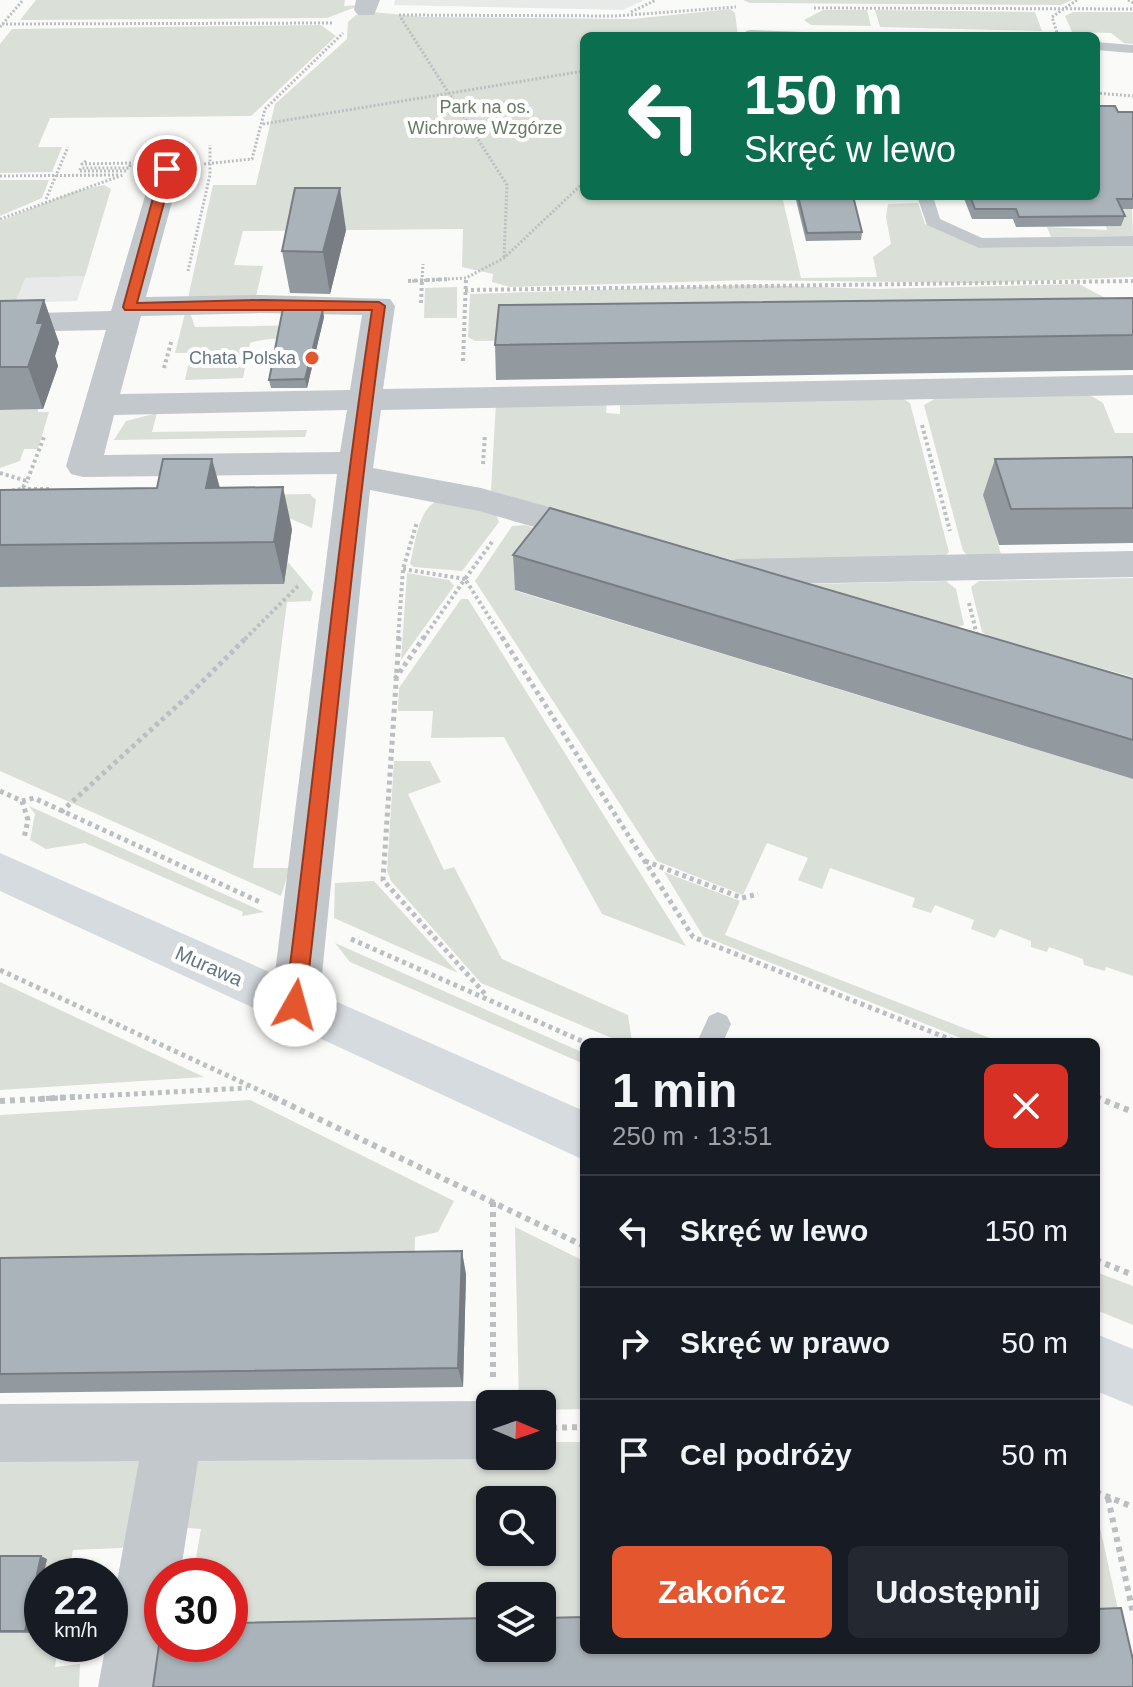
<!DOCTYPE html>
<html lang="pl">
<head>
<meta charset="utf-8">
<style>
	:root { --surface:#171b24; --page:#242831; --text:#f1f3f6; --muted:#9ea1a6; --line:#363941; --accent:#e4572e }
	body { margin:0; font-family:Arial,sans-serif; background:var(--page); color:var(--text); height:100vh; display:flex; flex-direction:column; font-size:30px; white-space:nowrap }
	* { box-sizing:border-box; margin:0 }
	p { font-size:26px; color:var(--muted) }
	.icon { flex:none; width:44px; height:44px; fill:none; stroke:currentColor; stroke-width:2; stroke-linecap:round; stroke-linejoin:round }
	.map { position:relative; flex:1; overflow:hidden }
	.panel { position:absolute; left:580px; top:1038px; width:520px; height:616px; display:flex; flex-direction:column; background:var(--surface); border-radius:12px; box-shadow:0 2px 6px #0004 }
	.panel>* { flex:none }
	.hud { position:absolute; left:580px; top:32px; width:520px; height:168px; border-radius:12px; box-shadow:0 2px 6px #0004; background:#0b6e4f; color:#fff; overflow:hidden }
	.needle { width:52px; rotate:92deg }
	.tools { position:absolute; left:476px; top:1390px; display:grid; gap:16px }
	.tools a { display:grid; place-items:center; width:80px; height:80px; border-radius:12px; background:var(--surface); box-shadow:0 2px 6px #0004; font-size:40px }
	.speed { position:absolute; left:24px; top:1558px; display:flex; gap:16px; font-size:40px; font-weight:700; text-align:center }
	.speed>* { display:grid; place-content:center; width:104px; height:104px; border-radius:50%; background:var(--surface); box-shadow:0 2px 6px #0004; line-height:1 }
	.speed small { font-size:20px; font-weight:400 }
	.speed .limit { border:12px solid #d22; background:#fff; color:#111 }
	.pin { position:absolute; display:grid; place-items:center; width:68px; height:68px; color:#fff; margin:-34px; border:4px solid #fff; border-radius:50%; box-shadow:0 2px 8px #0007 }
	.me { position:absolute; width:88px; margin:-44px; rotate:7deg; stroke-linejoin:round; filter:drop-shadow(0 0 6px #0008) }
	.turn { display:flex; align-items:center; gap:28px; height:168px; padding:0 32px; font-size:36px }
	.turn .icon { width:104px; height:104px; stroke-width:2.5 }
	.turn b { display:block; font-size:56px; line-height:68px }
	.round { display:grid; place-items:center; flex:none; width:84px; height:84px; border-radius:12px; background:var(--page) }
	.summary { display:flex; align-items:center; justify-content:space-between; height:136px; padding:0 32px }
	h1 { font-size:48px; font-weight:800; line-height:60px }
	.primary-button { display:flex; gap:16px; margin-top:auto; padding:16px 32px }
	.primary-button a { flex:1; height:92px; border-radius:12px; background:var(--accent); color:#fff; font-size:32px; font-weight:800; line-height:92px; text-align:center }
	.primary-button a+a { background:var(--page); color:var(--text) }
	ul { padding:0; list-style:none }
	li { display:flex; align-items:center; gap:24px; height:112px; padding:0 32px; border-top:2px solid var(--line) }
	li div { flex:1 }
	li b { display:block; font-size:30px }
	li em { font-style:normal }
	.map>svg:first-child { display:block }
	.built { fill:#e8e9e9 }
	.green { fill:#dadfd7; fill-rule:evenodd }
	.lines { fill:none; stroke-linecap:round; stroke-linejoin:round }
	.path-far3 { stroke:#bbbfc2; stroke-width:3; stroke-dasharray:2 2; stroke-linecap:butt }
	.path-far2 { stroke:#bbbfc2; stroke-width:4; stroke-dasharray:3 3; stroke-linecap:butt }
	.path-far1 { stroke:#bbbfc2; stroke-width:5; stroke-dasharray:4 4; stroke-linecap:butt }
	.path { stroke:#bbbfc2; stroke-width:6; stroke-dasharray:5 5; stroke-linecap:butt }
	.lane { fill:#c3c8cc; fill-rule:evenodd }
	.street { fill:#c3c8cc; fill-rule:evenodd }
	.secondary { fill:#d6dbdf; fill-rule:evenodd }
	.wall { fill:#929a9f }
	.shaded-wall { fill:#777d82 }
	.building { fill:#aab3b9; stroke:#777d82; stroke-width:2 }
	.route { fill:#e4572e; stroke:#94391e; stroke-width:2 }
	.poi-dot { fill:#e4572e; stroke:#fff; stroke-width:3 }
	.labels { text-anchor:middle; stroke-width:8; stroke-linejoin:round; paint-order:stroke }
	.far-park-label { font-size:18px; fill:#687a64; stroke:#fff }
	.far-poi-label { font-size:18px; fill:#657683; stroke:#fff; text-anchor:end }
	.street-label { font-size:20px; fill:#657683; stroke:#fff }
</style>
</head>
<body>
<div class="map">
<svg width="1133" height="1687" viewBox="0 0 1133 1687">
	<rect width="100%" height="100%" fill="#fafaf8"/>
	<path class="built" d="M395 0H644L623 10 394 5Z
		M85 276 77 301 15 303 24 278Z"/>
	<path class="green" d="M36 0H345L344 6 361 5 327 18 20 20Z
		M743 0H1072L1061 5 750 3Z
		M730 9 735 13 738 36H584V196H782L801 278 877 277 873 257 891 244 886 217 888 204 918 203 925 224 981 248 1133 246V277L979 283 751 280 510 287 492 282 493 274 462 267 463 229 243 231 234 265 263 266 256 297 188 298 213 185H256L275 104 347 39 348 22 356 15 373 12 423 17 633 19Z
		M823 10H867L871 26 811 25 804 20Z
		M875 10 1035 12 1042 31 880 27Z
		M1073 12H1133V44L1124 43 1111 33 1072 32 1065 16Z
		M321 25 336 36 251 116 50 118 38 147H62L52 172 0 173V44L12 29Z
		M0 180H49L42 198 0 216Z
		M104 185 111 189 85 276 25 278 15 303H0V221L73 192Z
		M1113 209H1132L1133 236 1051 237 1047 227 1107 230 1106 226H1121Z
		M1079 284 1128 310 1121 333 475 341 468 337 470 294 752 285 877 289Z
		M457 287V318H424L425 288Z
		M185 313H190L195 327 314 325C290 345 278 334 250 343L243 378 185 380 191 353H175Z
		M1090 395 1103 403 1115 433H1133V493L984 495 1002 558 972 559 963 551 924 405 938 397Z
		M902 398 910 403 949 552 942 559 739 562 491 491 496 402 607 401 606 413 620 414V400Z
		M38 409V412H49L38 449H24L20 461 0 468V410Z
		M157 413 152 432 307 430 305 437 114 440 126 421Z
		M310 494 316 500 312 528 261 506 263 495Z
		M439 500 496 514 499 522 462 571 414 567 410 564C415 545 418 507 439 500Z
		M525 525 558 536 516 591 1133 779V976L1106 967 1105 971 1084 965 1083 959 1049 947 1047 952 1031 947V941L1000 929 995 938 971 929 974 920 935 905 931 913 912 907 915 898 830 868 822 889 798 880 808 858 767 843 743 895 657 861 475 581 512 526Z
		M287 561 313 592 311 601 287 602 253 868H290L281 896 0 771V587L283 584Z
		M407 573 449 580 454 586 401 660Z
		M1133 578V677L991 638 982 632 971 587 979 581Z
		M946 581 956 589 964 625 955 628 811 584Z
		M461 599H468L686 946 602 914 504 737 431 738 433 711H398L399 688Z
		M394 761H430L441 782 408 794 444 870 454 867 502 959 628 1015 632 1042H621L481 983 391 881 387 871Z
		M29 806 264 912 242 916 243 912 85 843 46 849 30 840 35 814Z
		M664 872 740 901 725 935 1000 1042H971L703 936Z
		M374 881 458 973 334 918 335 883Z
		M335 943 584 1053V1064L350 962Z
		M0 982 204 1077 0 1090Z
		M250 1100 454 1201 438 1232 415 1237 414 1275 0 1281V1115Z
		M515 1227 584 1261V1409L542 1410V1404H519Z
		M1096 1272 1133 1286V1325L1096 1310Z
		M542 1442H584V1626L542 1627V1596H490V1628L230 1632V1576H193L201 1529 176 1527 181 1485 200 1456H542ZM490 1500H542V1552H490Z
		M0 1447H120L145 1465 131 1543 121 1548 73 1550 68 1576H42V1644H58L55 1667 80 1664 79 1687H0Z
		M1096 1509 1133 1678 1096 1619Z"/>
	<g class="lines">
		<path class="path-far3" d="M1128 0 1133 3
			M814 8 1133 9
			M631 12 656 0
			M399 15 615 16 736 7
			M401 18 507 185 504 258
			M2 24 333 23
			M0 27 23 0
			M1058 36 1052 17 1077 0
			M1096 93 1133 96
			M263 124 584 71
			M86 161 82 164 131 163 129 168H81L79 171H126
			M204 164 252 159 265 109 343 33
			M0 176 118 175
			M46 199 68 147
			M0 219 123 175
			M188 271 210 175V145
			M412 281 466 278 504 258 584 182
			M422 281 423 264"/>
		<path class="path-far2" d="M408 281 450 279
			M465 290 1133 281
			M421 303 422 279
			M463 361 466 279
			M164 368 172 339
			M922 425 950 531
			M483 464 485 434
			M0 473 27 481 44 437
			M22 489H49
			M0 492 22 489 27 481
			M492 542 465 579 503 639
			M403 569 465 579 423 639
			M969 603 978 639
			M245 639 298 586
			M398 639 403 569 417 522"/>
		<path class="path-far1" d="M399 637 383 880 485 994
			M502 637 693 937 957 1042
			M395 679 424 637
			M0 791 22 801 34 798 260 902
			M22 801 28 820 24 838
			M61 812 189 695 247 637
			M645 861 742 898 758 894
			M351 939 584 1042
			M0 970 278 1099
			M1096 1097 1101 1099
			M38 1099 247 1088"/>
		<path class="path" d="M273 1097 584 1246
			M1096 1097 1133 1112
			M0 1101 76 1097
			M493 1202V1379
			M1096 1260 1133 1275
			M542 1428 584 1427
			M1096 1492 1133 1507
			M1108 1498 1133 1613"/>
		<path class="lane" d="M751 30 804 32 811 36H746V31Z
			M1096 42 1133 45V53L1096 50Z
			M917 196H933L940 219 982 238 1133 236V246L979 248 927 225Z
			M718 1012 727 1016 731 1024 723 1042H697L709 1016Z"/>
		<path class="street" d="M356 0H380L374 15H358L354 10Z
			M167 161 177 163 181 169 146 297 261 295 390 299 395 306 383 389 1133 375V395L381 410 373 468 481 488 613 525 618 534 613 543 600 546 479 511 370 490 319 1005 312 1020 295 1026 278 1020 271 1005 337 474 83 477 71 474 66 466 106 330 0 332V314L111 311 153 169 157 163ZM261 313 362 315 350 390 120 394 141 316ZM347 410 340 452 104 455 114 415Z
			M1133 551V577L737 585 724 581 718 572 724 563 737 559Z
			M490 1401 497 1404H490V1456H497L490 1459 198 1461 180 1576H162V1644H169L162 1687H98L106 1644H110V1620L139 1461 0 1462V1404Z"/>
		<path class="secondary" d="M0 853 584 1111V1160L0 891Z
			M1096 1334 1133 1349V1406L1096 1391Z"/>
	</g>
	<path class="wall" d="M1118 112H1133V209H1122L1125 216 1121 226 1016 227 1013 219H972L963 196H1096Z
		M795 196H853L862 232 861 240 806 241Z
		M346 230 330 294 290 293 282 251Z
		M1133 298V370L496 380 495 345Z
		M44 300 59 343 55 356 58 366 43 409 0 410V301Z
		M324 317 307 388H271L269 380Z
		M1133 457V543L999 545 983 495 995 459Z
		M212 459 220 488 292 529 284 584 0 587V490L157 488Z
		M513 555 1133 679V779L515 590Z
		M0 1258 466 1274 463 1387 0 1393Z
		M0 1556 47 1559 43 1576H42L31 1633H0Z"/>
	<path class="shaded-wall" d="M340 188 346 230 330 294 323 252Z
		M44 300 59 343 55 356 58 366 43 409 28 367 37 323Z
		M323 309 324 317 307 388 305 379Z
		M212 459 223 501 206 488Z
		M283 487 292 529 284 584 274 542Z
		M462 1251 466 1274 463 1387 458 1368Z
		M41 1556 47 1559 43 1576H42L31 1633 25 1631Z"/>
	<path class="building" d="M1096 106H1115L1118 112H1133V199H1117L1125 216 1019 217 1016 209H975L970 196H1096Z
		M295 188H340L323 252 282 251Z
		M798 196H853L862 232 807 233Z
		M1133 298V335L495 345 499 305Z
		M44 300 37 323H43L28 367H0V301Z
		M283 308 323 309 305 379 269 380Z
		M1133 457V508L1011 509 995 459Z
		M163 459H212L206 488 283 487 274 542 0 545V490L157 488Z
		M550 508 1133 679V740L513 555Z
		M462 1251 458 1368 0 1374V1258Z
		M0 1556H41L25 1631H0Z
		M1121 1608 1133 1660V1687H153L162 1624V1644H230V1623L490 1618V1648H542V1618L584 1617V1650H1096V1609Z"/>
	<path class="route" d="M167 166 173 169 137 303 261 300 379 302 385 306C353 539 332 772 305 1005L302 1011 295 1014 288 1011 285 1005C315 773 337 541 372 310H125L123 307 161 169Z"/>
	<circle class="poi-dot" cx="312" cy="358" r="8"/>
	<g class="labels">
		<g class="far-park-label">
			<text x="485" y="113">Park na os.<tspan x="485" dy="21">Wichrowe Wzgórze</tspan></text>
		</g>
		<g class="far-poi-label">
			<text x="296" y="364">Chata Polska</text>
		</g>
		<g class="street-label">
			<text transform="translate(209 966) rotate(24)" y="7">Murawa</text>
		</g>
	</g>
</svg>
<div class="tools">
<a><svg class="needle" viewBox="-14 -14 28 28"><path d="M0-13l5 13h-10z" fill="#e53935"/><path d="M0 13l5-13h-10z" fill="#9ea1a6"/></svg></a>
<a><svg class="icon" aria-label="search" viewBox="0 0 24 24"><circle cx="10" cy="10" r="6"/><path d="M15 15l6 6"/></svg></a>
<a><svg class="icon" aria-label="layers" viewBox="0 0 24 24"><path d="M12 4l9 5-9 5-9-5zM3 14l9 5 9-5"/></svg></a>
</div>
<div class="speed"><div>22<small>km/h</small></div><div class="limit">30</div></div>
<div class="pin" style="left:167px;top:169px;background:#d93025"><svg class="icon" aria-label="arrive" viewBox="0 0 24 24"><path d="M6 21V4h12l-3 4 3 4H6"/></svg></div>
<svg class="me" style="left:295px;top:1005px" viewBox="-20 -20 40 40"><circle r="19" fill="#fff"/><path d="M0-13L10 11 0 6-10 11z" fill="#e4572e"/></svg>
<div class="hud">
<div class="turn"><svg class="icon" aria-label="left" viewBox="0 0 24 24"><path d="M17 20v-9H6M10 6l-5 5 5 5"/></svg><div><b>150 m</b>Skręć w lewo</div></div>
</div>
<section class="panel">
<div class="summary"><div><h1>1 min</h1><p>250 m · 13:51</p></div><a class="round" style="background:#d93025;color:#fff"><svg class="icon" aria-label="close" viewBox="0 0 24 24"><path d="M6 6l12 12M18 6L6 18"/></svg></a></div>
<ul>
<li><svg class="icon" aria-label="left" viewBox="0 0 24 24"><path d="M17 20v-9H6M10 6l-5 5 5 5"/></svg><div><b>Skręć w lewo</b></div><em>150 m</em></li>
<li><svg class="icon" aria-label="right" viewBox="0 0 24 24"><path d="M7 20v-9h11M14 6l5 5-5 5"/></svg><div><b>Skręć w prawo</b></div><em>50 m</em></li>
<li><svg class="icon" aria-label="arrive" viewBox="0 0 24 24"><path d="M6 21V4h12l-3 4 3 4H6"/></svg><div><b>Cel podróży</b></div><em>50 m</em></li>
</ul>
<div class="primary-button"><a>Zakończ</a><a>Udostępnij</a></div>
</section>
</div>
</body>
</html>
